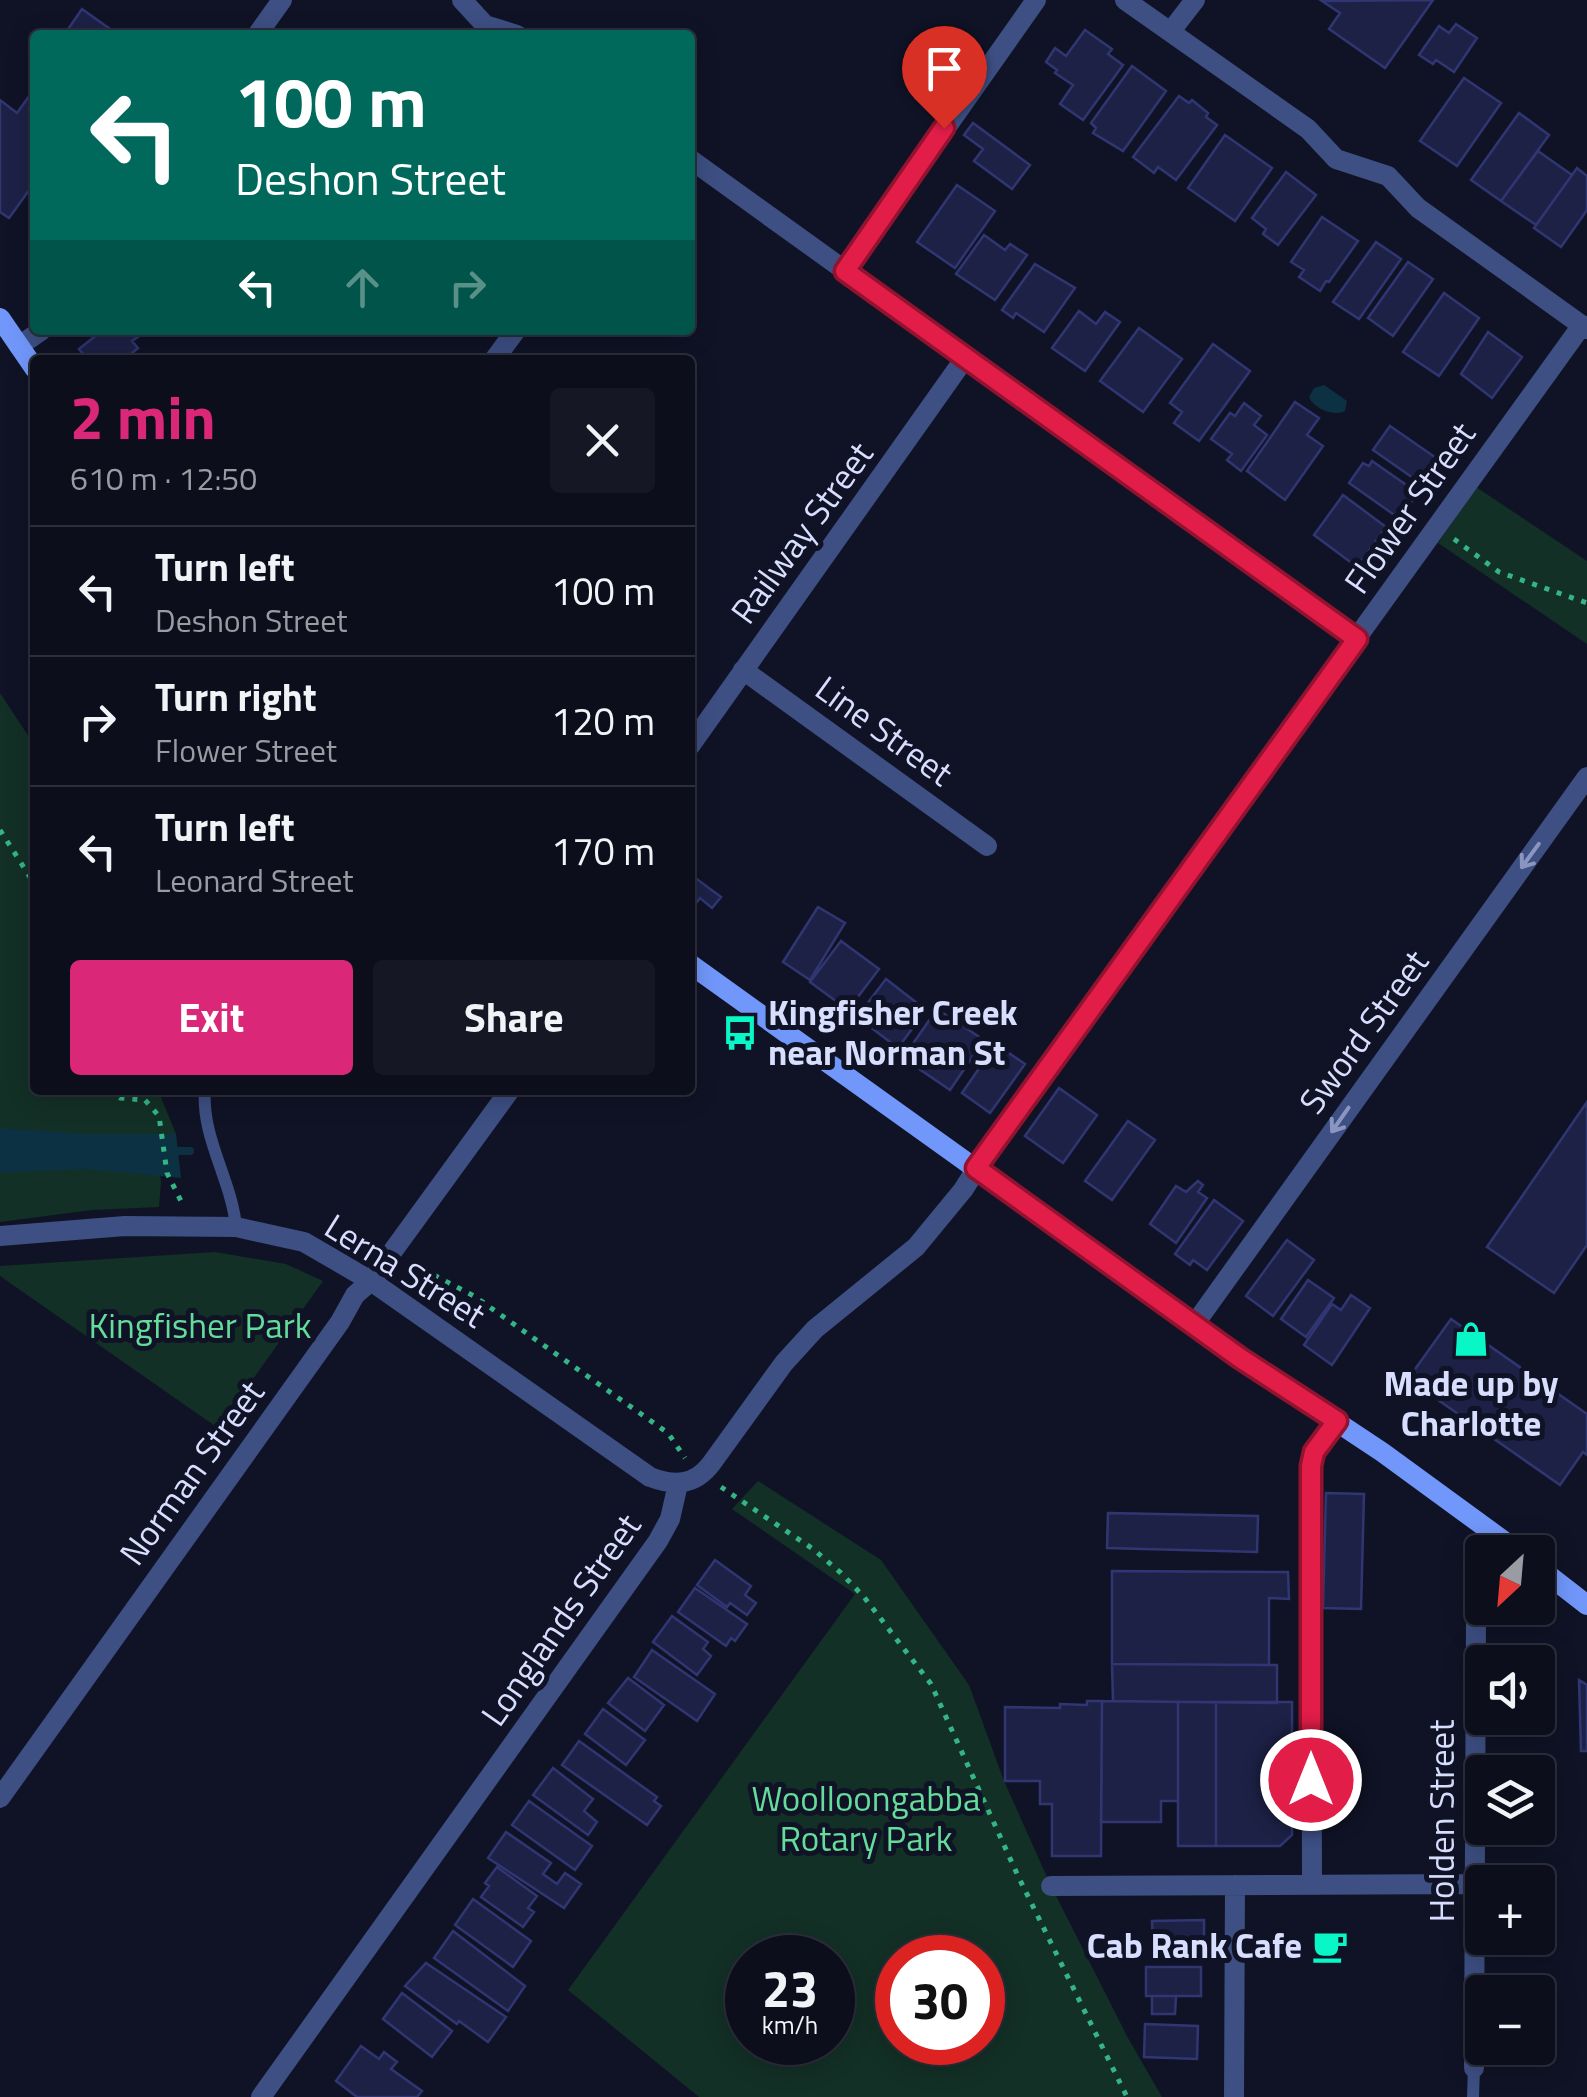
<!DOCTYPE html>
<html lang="en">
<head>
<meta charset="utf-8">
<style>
	:root { --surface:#0c0e1c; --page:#151725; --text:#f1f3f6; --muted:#9a9ca3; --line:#2c2e3b; --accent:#db2777 }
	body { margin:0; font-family:"Titillium Web",sans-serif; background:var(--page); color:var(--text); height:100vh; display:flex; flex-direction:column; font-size:38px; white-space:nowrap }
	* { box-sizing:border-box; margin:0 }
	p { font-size:32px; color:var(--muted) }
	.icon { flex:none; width:55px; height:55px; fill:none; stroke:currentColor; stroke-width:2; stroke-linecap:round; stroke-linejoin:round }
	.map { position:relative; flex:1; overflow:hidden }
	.details { position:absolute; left:30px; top:355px; width:665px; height:740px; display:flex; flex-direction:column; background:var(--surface); border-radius:10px; box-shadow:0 5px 25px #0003,0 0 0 2px var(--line) }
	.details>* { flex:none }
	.guide { position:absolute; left:30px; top:30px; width:665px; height:305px; border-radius:10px; box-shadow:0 5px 25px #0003,0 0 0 2px var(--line); background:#00695c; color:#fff; overflow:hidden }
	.needle { width:65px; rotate:206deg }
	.buttons { position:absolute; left:1465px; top:1535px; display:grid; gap:20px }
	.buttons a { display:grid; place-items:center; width:90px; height:90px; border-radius:10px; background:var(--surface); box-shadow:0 5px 25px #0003,0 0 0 2px var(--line); font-size:50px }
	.speed { position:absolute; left:725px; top:1935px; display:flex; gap:20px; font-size:50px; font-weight:700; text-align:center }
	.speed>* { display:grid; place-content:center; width:130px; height:130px; border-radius:50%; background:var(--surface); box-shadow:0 5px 25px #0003,0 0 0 2px var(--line); line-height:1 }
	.speed small { font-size:25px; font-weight:400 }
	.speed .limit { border:15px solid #d22; background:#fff; color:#111 }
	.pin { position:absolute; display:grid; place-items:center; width:85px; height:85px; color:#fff; margin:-102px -42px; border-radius:50% 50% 50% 0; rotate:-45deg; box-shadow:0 0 10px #0007 }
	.pin .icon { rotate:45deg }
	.me { position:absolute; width:110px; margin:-55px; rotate:0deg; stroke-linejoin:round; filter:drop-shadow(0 0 8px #0008) }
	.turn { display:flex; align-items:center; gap:35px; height:210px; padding:0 40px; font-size:45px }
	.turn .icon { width:130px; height:130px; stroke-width:2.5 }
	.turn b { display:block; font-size:70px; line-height:85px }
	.lanes { display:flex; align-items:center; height:95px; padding:0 40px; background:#0003; justify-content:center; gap:50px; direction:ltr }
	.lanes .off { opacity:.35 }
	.round { display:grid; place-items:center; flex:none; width:105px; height:105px; border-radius:10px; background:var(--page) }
	.summary { display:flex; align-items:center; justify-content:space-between; height:170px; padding:0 40px }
	h1 { font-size:60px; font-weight:700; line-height:75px; color:var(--accent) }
	.cta { display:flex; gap:20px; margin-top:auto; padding:20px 40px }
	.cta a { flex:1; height:115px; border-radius:10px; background:var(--accent); color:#fff; font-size:40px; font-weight:700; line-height:115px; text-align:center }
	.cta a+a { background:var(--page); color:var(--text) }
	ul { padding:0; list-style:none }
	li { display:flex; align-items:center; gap:30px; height:130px; padding:0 40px; border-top:2px solid var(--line) }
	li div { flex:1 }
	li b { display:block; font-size:38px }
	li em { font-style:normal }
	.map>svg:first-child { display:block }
	.green { fill:#133026; fill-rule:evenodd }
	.water { fill:#0c3143 }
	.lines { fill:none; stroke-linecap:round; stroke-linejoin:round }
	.stream { stroke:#0c3143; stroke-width:8 }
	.building { fill:#1d2146; stroke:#303672; stroke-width:2.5 }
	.path { stroke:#34b586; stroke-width:5; stroke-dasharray:5 8; stroke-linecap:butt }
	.lane { stroke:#3d4f83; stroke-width:12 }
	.street { stroke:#3d4f83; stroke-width:20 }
	.secondary { stroke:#7197fa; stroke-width:20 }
	.oneway { stroke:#8a96c0 }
	.route-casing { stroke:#92132f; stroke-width:25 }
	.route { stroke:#e11d48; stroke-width:18 }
	.labels { text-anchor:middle; stroke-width:10; stroke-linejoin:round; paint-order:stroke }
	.street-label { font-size:35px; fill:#d7defe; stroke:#101326 }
	.poi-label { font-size:35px; font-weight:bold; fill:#d7defe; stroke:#101326; text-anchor:start }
	.park-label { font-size:35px; fill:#64dc9a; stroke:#101326 }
</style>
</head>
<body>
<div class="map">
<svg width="1587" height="2097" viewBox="0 0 1587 2097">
	<rect width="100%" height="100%" fill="#101326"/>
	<path class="green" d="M1476 487 1587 561V644L1438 543Z
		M0 693 35 746V1090H158L176 1134H156L161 1182 159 1207 92 1210 0 1222Z
		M215 1252 286 1264 323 1281 218 1428 0 1276V1266Z
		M758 1481 881 1560 969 1685 1004 1781 1051 1886 1128 2038 1162 2097H699L568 1990 855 1594 732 1509ZM748 1958H832V2042H748ZM898 1958H982V2042H898Z"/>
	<path class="water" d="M1324 385 1347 401 1345 411C1334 417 1313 408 1309 397L1314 388Z
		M0 1128 88 1134H176L181 1178 84 1169 0 1173Z"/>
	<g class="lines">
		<path class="stream" d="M169 1151H190"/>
	</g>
	<path class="building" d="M1433 0 1385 68 1329 29 1340 13 1322 1Z
		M82 9 117 34 116 35H64Z
		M1456 24 1477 38 1454 72 1436 60 1433 64 1419 55 1439 26 1449 33Z
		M1085 30 1112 49 1108 54 1123 65 1083 120 1060 104 1073 85 1055 73 1057 70 1046 62 1055 48 1066 56Z
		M1132 66 1166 91 1123 151 1093 133 1096 128 1091 123Z
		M1464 78 1501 103 1457 166 1420 141Z
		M35 88V182L9 218 0 212V100L17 113Z
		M1179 96 1189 103 1192 100 1208 113 1206 117 1217 125 1176 180 1158 167 1154 173 1133 157Z
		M1519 113 1549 135 1501 201 1471 180Z
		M973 123 1030 165 1012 189 974 161 983 149 964 135Z
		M1225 135 1272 168 1235 221 1188 188Z
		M1538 151 1572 175 1536 225 1501 201Z
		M1577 168 1587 176V210L1561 247 1534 228Z
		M1286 172 1316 195 1278 245 1263 234 1266 229 1252 218Z
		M957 185 995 211 955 268 917 242Z
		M1322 217 1358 241 1329 282 1326 281 1320 291 1299 277 1304 270 1291 262Z
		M984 235 1005 250 1010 244 1027 255 995 300 956 274Z
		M1376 242 1401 259 1359 319 1333 302Z
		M1408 262 1433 279 1393 336 1368 318Z
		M1035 264 1075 288 1044 332 1016 313 1013 318 1002 310Z
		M1444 293 1479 318 1439 376 1403 352Z
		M1079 311 1096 324 1105 312 1120 322 1085 371 1052 348Z
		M1139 328 1182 359 1143 412 1100 381Z
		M103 330H143L145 332 132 341 138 348 124 360H88L79 349Z
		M1488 332 1522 357 1492 398 1461 374Z
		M1213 344 1250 371 1199 441 1174 423 1182 412 1170 403Z
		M1295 402 1319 418 1307 435 1323 446 1285 500 1247 471Z
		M1244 403 1261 416 1254 425 1267 435 1241 471 1227 460 1232 454 1211 439 1230 413 1235 416Z
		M1390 426 1442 462 1426 487 1373 450Z
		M1372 461 1418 493 1400 519 1349 483 1363 463 1369 466Z
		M1343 495 1386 527 1357 567 1314 535Z
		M690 874 721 897 712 908 700 898 690 911Z
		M818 907 845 923 810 980 783 962Z
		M841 941 879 969 848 1010 810 982Z
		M886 979 926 1010 898 1048 857 1017Z
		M937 1009 984 1040 950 1090 903 1058Z
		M996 1044 1025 1064 990 1113 962 1093Z
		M1059 1088 1097 1115 1063 1163 1025 1136Z
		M1587 1102V1245L1554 1293 1487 1247Z
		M1128 1121 1155 1140 1112 1200 1085 1181Z
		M1198 1181 1203 1185 1198 1192 1207 1198 1176 1243 1150 1224 1176 1186 1186 1192Z
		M1214 1200 1243 1221 1207 1270 1193 1260 1190 1265 1175 1254Z
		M1287 1240 1314 1260 1273 1316 1246 1296Z
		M1308 1280 1334 1298 1306 1337 1281 1319Z
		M1351 1295 1370 1308 1332 1365 1304 1345 1332 1304 1341 1310Z
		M1451 1319 1587 1414V1455L1583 1452 1560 1485 1408 1379Z
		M1326 1493 1364 1494 1361 1609 1323 1608Z
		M1108 1513 1258 1516 1257 1552 1107 1548Z
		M715 1560 751 1586 745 1595 756 1603 747 1615 730 1603 727 1607 697 1585Z
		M1112 1571 1288 1572 1289 1599 1269 1598V1665L1112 1664Z
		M695 1588 747 1624 735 1641 731 1638 726 1646 678 1612Z
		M672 1616 708 1642 703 1649 711 1656 697 1675 653 1642Z
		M652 1650 715 1694 697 1721 634 1677Z
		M1112 1664 1277 1665V1703L1113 1701Z
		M628 1678 664 1705 645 1731 608 1703Z
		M1579 1680 1587 1685V1751H1581Z
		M1087 1701H1102L1101 1856H1052V1804H1040V1781H1005V1707L1060 1708V1704L1087 1705Z
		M1102 1701 1178 1702V1801H1161V1822H1101Z
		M1178 1702H1216V1846H1178Z
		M1216 1702H1292V1835L1280 1846H1216Z
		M603 1709 645 1740 626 1765 585 1734Z
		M579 1741 657 1797 654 1801 661 1806 647 1825 562 1765Z
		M553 1768 593 1799 584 1811 597 1822 588 1835 533 1795Z
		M529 1801 592 1846 575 1870 512 1825Z
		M506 1832 551 1863 543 1874 557 1884 565 1873 581 1884 564 1908 488 1858Z
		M497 1867 537 1896 528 1908 534 1912 523 1927 481 1897 489 1886 485 1883Z
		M473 1899 531 1941 513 1967 455 1925Z
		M1204 1920V1945H1197L1198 1951 1153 1952 1152 1921Z
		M453 1931 525 1986 508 2011 434 1958Z
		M426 1963 506 2017 488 2042 459 2021 457 2024 405 1986Z
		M1146 1967H1201V1996H1146Z
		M402 1993 452 2031 432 2057 383 2019Z
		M1152 1996H1176L1175 2014H1152Z
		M1145 2024 1198 2026 1197 2059 1144 2057Z
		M361 2046 379 2059 384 2052 397 2062 391 2069 422 2091 417 2097H357L336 2081Z"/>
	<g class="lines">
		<path class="path" d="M1454 539 1499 572 1587 603
			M0 830 35 885
			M109 1090 120 1098 145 1100 159 1116 167 1173 182 1203
			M328 1228 374 1245
			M411 1263 474 1296 668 1433 685 1458
			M721 1487 813 1549 841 1573 864 1597 931 1684 1018 1876 1127 2097"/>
		<path class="lane" d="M205 1090C201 1137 232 1181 236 1227
			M1473 2097 1474 2068"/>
		<path class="street" d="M462 0 485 25 517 35
			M1125 0 1308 129 1336 159 1388 176 1418 208 1587 329
			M1171 31 1195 0
			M257 35 282 0
			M690 159 1357 639
			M845 271 1036 0
			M19 346 42 330
			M494 360 516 330
			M743 670 987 846
			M690 746 965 358
			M0 1236 125 1226 236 1227 304 1242 371 1281 650 1477C674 1486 694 1486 711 1464L784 1363 815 1329 916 1247 963 1190 993 1143 1582 325
			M1194 1325 1587 777
			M0 1798 340 1322 355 1295 371 1281 510 1090
			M1312 1884 1311 1466 1314 1452 1337 1421
			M1051 1886 1474 1884
			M1474 2068 1476 1616 1482 1575
			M261 2097 658 1541 670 1519 678 1484
			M1234 2097 1235 1885"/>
		<path class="secondary" d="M0 318 35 369
			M690 964 1240 1358 1382 1452 1519 1552
			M1538 1567 1587 1605"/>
	</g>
	<defs><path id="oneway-shaft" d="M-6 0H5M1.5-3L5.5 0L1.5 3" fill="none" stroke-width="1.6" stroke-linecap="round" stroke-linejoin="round" transform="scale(2.5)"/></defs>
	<g class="oneway">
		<use href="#oneway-shaft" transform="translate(1530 856) rotate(126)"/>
		<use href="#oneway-shaft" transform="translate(1340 1120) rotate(125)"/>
	</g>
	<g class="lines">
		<defs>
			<path id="route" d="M944 128 845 271 1357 639 976 1168 1240 1358 1337 1421 1314 1452 1311 1466V1780"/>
		</defs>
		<use href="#route" class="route-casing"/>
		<use href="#route" class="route"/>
	</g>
	<defs>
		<symbol id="bus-bare" viewBox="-9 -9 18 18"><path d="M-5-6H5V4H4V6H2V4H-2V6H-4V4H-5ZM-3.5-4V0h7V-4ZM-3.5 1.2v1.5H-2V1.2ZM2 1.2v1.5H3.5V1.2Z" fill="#09f7c7" stroke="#101326" stroke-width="2.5" paint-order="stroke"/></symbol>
		<symbol id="shop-bare" viewBox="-9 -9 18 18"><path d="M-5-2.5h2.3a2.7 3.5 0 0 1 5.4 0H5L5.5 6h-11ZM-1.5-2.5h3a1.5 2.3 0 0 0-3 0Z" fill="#09f7c7" stroke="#101326" stroke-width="2.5" paint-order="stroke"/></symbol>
		<symbol id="cafe-bare" viewBox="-9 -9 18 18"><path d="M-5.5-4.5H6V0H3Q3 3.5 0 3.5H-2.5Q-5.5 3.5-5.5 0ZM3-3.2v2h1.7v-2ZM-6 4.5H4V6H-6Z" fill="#09f7c7" stroke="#101326" stroke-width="2.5" paint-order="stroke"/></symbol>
	</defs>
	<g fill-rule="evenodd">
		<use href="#bus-bare" x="715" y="1008" width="50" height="50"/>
		<use href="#shop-bare" x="1446" y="1314" width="50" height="50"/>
		<use href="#cafe-bare" x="1305" y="1921" width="50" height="50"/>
	</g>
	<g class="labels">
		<g class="street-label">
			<text transform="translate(1410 508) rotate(-55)" y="12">Flower Street</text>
			<text transform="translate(802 533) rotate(-54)" y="12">Railway Street</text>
			<text transform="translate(884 731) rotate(36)" y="12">Line Street</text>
			<text transform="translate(1364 1032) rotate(-54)" y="12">Sword Street</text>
			<text transform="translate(405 1271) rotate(32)" y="12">Lerna Street</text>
			<text transform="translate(192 1473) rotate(-54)" y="12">Norman Street</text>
			<text transform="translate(561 1620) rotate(-55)" y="12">Longlands Street</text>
			<text transform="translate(1442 1821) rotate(-90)" y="12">Holden Street</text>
		</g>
		<g class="poi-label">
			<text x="768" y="1025">Kingfisher Creek<tspan x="768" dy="40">near Norman St</tspan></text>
			<text x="1471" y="1396" text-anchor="middle">Made up by<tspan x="1471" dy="40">Charlotte</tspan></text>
			<text x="1302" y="1958" text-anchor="end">Cab Rank Cafe</text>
		</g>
		<g class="park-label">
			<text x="200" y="1338">Kingfisher Park</text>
			<text x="866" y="1811">Woolloongabba<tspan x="866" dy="40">Rotary Park</tspan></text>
		</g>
	</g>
</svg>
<div class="buttons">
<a><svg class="needle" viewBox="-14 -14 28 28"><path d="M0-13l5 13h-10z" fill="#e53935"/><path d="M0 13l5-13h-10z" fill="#9a9ca3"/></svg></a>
<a><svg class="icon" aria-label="sound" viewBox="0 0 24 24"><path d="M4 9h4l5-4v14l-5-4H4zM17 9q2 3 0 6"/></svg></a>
<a><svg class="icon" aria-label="layers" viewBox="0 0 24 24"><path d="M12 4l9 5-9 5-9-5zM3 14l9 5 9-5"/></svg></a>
<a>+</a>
<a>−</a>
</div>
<div class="speed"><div>23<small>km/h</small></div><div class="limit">30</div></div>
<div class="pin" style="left:944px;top:128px;background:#d93025"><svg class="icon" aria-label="arrive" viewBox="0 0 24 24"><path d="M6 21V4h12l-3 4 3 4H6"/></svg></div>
<svg class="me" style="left:1311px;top:1780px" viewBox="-20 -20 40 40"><circle r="17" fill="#e11d48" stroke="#fff" stroke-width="3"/><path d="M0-11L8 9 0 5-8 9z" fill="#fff"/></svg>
<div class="guide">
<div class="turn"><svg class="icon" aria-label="left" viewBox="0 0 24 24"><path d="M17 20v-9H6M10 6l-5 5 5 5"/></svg><div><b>100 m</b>Deshon Street</div></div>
<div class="lanes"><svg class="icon" aria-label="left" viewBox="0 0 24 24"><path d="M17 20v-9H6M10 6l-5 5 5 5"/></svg><svg class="icon off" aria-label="ahead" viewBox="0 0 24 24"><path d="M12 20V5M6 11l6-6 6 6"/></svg><svg class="icon off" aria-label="right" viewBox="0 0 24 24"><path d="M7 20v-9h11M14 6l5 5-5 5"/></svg></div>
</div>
<section class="details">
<div class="summary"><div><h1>2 min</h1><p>610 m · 12:50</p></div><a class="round"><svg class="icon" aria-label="close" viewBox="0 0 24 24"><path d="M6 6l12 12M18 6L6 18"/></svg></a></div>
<ul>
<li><svg class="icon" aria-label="left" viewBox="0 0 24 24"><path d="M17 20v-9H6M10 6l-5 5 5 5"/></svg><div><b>Turn left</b><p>Deshon Street</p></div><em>100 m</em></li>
<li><svg class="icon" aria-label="right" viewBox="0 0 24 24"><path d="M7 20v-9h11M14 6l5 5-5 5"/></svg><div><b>Turn right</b><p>Flower Street</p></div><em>120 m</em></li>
<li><svg class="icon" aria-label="left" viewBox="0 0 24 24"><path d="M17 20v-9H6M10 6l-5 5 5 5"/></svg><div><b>Turn left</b><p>Leonard Street</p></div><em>170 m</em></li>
</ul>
<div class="cta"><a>Exit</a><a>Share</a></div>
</section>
</div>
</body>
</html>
